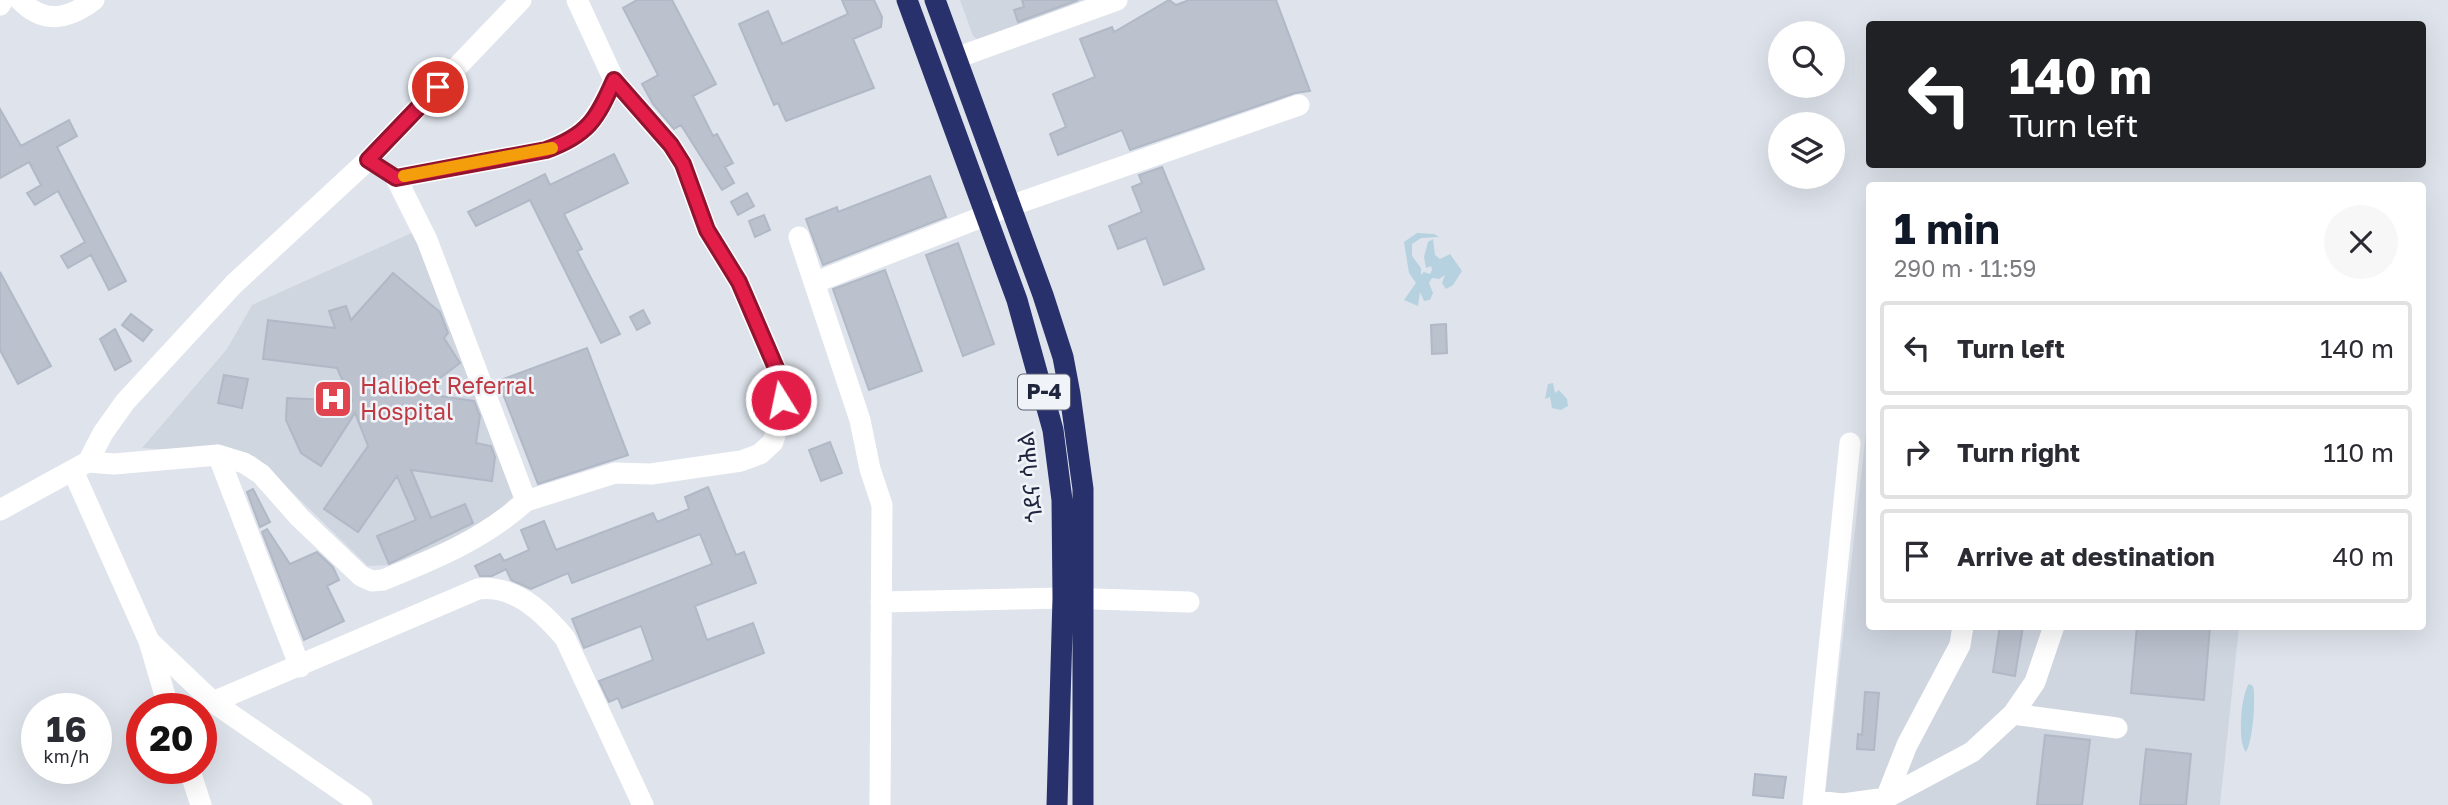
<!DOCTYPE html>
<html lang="en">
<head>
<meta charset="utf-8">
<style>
	:root { --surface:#fff; --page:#f7f7f7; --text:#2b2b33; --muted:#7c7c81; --line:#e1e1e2; --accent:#111827 }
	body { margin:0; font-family:"Golos Text","Noto Sans Ethiopic",sans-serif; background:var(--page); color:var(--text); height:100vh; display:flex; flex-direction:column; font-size:26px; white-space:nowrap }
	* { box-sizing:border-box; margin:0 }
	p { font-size:23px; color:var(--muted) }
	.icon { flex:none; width:38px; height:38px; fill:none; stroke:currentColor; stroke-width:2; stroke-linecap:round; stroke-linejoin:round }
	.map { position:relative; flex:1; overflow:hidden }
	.details { position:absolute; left:1866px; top:182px; width:560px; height:448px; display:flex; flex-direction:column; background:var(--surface); border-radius:7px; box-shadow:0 7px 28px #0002 }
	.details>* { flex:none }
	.guide { position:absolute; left:1866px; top:21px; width:560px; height:147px; border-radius:7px; box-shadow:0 7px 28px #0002; background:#202124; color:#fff; overflow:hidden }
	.fabs { position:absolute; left:1768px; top:21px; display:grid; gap:14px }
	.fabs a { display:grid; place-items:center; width:77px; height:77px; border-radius:50%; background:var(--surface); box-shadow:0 7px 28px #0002; font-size:35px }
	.speed { position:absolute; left:21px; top:693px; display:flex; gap:14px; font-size:35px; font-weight:700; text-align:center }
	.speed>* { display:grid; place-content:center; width:91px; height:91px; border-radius:50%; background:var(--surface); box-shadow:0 7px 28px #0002; line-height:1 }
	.speed small { font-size:18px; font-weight:400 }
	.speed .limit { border:10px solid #d22; background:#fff; color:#111 }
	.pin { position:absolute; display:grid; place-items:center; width:60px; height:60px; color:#fff; margin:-30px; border:4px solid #fff; border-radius:50%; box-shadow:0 2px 7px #0007 }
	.me { position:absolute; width:77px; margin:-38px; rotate:350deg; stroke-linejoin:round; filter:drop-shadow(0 0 5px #0008) }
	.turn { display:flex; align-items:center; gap:24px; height:147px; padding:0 28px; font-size:32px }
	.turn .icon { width:91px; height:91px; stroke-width:2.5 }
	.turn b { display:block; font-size:49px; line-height:60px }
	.round { display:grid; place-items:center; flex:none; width:74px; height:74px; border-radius:37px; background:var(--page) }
	.overview { display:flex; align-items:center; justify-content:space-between; height:119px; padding:0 28px }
	h1 { font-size:42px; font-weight:700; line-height:52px; color:var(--accent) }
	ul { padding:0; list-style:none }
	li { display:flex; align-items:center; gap:21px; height:94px; margin:0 14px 10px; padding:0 14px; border:4px solid var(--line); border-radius:7px }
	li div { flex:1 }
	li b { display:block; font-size:26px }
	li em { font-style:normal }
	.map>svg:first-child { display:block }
	.built { fill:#d0d6e0 }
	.green { fill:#b6d1df }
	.building { fill:#bbc1cd; stroke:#b1b8c6; stroke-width:2 }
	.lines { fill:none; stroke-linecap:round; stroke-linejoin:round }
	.minor { stroke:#fff; stroke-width:21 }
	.highway { stroke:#28316c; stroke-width:21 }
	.route-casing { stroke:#92132f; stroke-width:18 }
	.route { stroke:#e11d48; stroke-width:12 }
	.slow { stroke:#f59e0b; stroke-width:12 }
	.labels { text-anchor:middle; stroke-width:5; stroke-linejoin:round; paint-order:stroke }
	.shield { fill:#f0f3f8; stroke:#5e6375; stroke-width:2 }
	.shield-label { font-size:21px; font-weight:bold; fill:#1f253d }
	.health-label { font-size:23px; fill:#be3a42; stroke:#f0f3f8; text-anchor:start }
	.street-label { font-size:23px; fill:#1f253d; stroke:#f0f3f8 }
</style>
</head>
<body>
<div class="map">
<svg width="2448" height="805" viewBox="0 0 2448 805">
	<rect width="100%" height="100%" fill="#dfe4ec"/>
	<path class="built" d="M960 0H1084L978 40 973 36Z
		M418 230 518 492 479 529 389 565 368 566 255 456 142 448 227 349 252 305Z
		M1869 405V626L2239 627 2220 805H1824Z"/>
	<path class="green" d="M1417 233 1434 234 1439 237 1421 238 1412 244V256L1421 268V275L1424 272 1430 274 1432 270 1431 266 1426 268 1424 257 1428 242 1433 239 1435 255 1440 259 1450 254 1462 271 1453 285 1446 289 1442 283 1445 275 1439 279 1432 278 1429 283 1433 293 1430 300 1424 301 1420 292 1418 306 1404 300 1416 283 1409 273 1404 242Z
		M1553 383 1555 393 1559 390 1567 399 1568 406 1561 410 1552 408 1550 397 1545 399 1548 384Z
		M2249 684 2253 686C2256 697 2253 741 2246 752 2237 743 2241 694 2249 684Z"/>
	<path class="building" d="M637 0H672L716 84 693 96 713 136 717 134 733 163 725 167 734 183 722 190 681 125 674 129 653 104 642 84 658 75 623 8Z
		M842 0H874L882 17 881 27 853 39 874 88 786 121 778 103 774 105 739 24 768 11 782 44 848 14Z
		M1022 0H1078L1018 22 1014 10 1024 7Z
		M1169 0 1176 5 1189 0H1276L1310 91 1295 93 1130 150 1122 130 1058 155 1050 134 1066 127 1053 94 1095 77 1080 39 1112 27 1114 32Z
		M0 109 21 146 69 120 77 136 57 147 126 281 109 290 91 255 68 268 61 256 85 242 58 191 35 205 27 193 41 185 29 162 0 178Z
		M614 154 628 183 564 214 582 249 577 251 620 334 601 343 530 200 476 226 468 212 545 174 550 185Z
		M1162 167 1204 269 1164 285 1146 238 1118 249 1109 226 1142 212 1132 187 1142 183 1139 175Z
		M930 176 946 217 823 265 806 219 837 207 838 212Z
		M747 193 754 206 738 215 731 202Z
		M764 215 770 230 755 237 749 221Z
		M958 243 994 344 963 356 926 255Z
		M885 270 922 371 869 390 833 289Z
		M0 272 51 366 18 384 0 350Z
		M393 273 440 312 448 333 444 338 460 363 420 393 474 401 480 416 476 443 491 446 495 457 492 481 411 470 431 518 465 504 473 523 389 564 377 536 416 520 397 476 358 532 324 509 368 446 355 413 321 466 301 453 286 420 287 398 352 401 337 368 263 359 268 320 335 328 329 311 346 306 351 320Z
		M643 310 650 323 637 330 630 317Z
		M131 314 152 330 143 341 122 325Z
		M1446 324 1447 353 1432 354 1431 325Z
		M115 329 131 361 115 370 100 339Z
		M587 348 628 455 538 484 498 381Z
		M224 375 248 379 242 408 218 403Z
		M830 442 842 473 821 481 809 450Z
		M708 487 736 555 744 552 756 583 695 606 707 640 753 623 764 653 622 708 618 698 609 702 599 681 653 660 641 626 584 648 572 619 712 564 700 534 572 583 568 573 531 589 511 580 506 569 492 576H480L475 566 500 554 504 561 529 550 521 530 544 521 556 550 653 513 657 522 689 509 685 497Z
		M253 489 270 522 260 527 247 492Z
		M267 529 290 564 317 552 333 567 339 580 327 586 344 621 304 640 262 532Z
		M2000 626H2023L2015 676 1993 672Z
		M2137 626H2210L2204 700 2131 693Z
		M1865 692 1879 693 1874 750 1857 749 1858 734 1862 735Z
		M2045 735 2090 740 2082 805H2037Z
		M2146 749 2191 754 2186 805H2140Z
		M1755 774 1786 777 1783 798 1753 795Z"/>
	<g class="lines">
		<path class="minor" d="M20 0C44 25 69 19 94 0
			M521 0 368 160 234 284 125 402 103 433 88 462 114 464 218 455 244 463 261 474 300 518 361 576 372 581 383 580C435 559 484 539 526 501L427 240 396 178 546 150C588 135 596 119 614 80
			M0 5 3 0
			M956 58 1117 0
			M799 237 860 420 870 469 882 505 880 805
			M816 282 1010 206 1299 105
			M218 455 300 667
			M73 471 149 641 169 709
			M526 501 615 473 651 474 741 461 760 454 773 442 780 419 782 382 739 282 707 230 683 164 671 145 614 80 577 0
			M0 510 84 464
			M881 602 1063 598 1189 602
			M149 641 213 702 362 805
			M213 702 478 589C515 585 542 611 565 638L643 805
			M2013 714 2117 728
			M189 768 201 805
			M1886 798 1907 745 1960 645 1963 626
			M1814 801 1843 804 1886 798 1972 752 2013 714 2035 682 2054 626
			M1813 805 1850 443"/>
		<path class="highway" d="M907 0 1017 300 1053 430 1062 500 1063 598 1057 805
			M935 0 1043 295 1063 357 1070 394 1083 489V805"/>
	</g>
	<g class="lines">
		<defs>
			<path id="route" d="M438 87 368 160 396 178 546 150C588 135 597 119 614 80L671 145 683 164 707 230 739 282 782 382 781 400"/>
		</defs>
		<use href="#route" class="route-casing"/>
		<use href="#route" class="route"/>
		<path class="slow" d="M404 176 552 148"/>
	</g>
	<defs>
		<symbol id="hospital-square" viewBox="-11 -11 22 22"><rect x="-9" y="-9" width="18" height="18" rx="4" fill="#e0444e" stroke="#f0f3f8"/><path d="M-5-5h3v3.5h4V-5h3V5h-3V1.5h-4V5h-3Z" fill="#fff"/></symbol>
	</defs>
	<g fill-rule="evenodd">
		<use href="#hospital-square" x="311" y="377" width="44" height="44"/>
	</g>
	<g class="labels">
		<rect class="shield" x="1018" y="374.5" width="52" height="35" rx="5"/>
		<g class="shield-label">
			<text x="1044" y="399">P-4</text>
		</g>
		<g class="health-label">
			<text x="360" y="394">Halibet Referral<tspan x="360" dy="26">Hospital</tspan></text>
		</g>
		<g class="street-label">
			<text transform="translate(1030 477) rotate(-96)" y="8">ጎደና ሳሕል</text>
		</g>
	</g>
</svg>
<div class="fabs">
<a><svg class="icon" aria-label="search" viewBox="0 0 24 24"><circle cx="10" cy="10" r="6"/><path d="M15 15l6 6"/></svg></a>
<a><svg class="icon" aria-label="layers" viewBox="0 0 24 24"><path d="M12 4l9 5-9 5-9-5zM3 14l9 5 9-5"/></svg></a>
</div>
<div class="speed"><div>16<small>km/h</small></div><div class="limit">20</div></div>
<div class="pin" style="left:438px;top:87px;background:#d93025"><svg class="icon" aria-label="arrive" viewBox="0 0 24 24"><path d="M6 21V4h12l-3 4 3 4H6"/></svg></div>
<svg class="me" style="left:781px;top:400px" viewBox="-20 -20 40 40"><circle r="17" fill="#e11d48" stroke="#fff" stroke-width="3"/><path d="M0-11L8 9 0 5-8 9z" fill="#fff"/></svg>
<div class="guide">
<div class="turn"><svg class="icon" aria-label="left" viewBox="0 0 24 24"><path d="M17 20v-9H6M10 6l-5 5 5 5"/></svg><div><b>140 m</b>Turn left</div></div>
</div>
<section class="details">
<div class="overview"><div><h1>1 min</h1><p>290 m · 11:59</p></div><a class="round"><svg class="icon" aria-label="close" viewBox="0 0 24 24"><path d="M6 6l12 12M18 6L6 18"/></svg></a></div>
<ul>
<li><svg class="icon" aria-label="left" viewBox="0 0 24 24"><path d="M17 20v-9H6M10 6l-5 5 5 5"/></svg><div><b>Turn left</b></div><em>140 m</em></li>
<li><svg class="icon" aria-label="right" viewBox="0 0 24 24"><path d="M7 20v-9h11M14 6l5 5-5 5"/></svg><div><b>Turn right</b></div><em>110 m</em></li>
<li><svg class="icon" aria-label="arrive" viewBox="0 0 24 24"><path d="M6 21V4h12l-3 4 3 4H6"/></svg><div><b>Arrive at destination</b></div><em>40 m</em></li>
</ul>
</section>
</div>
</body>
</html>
